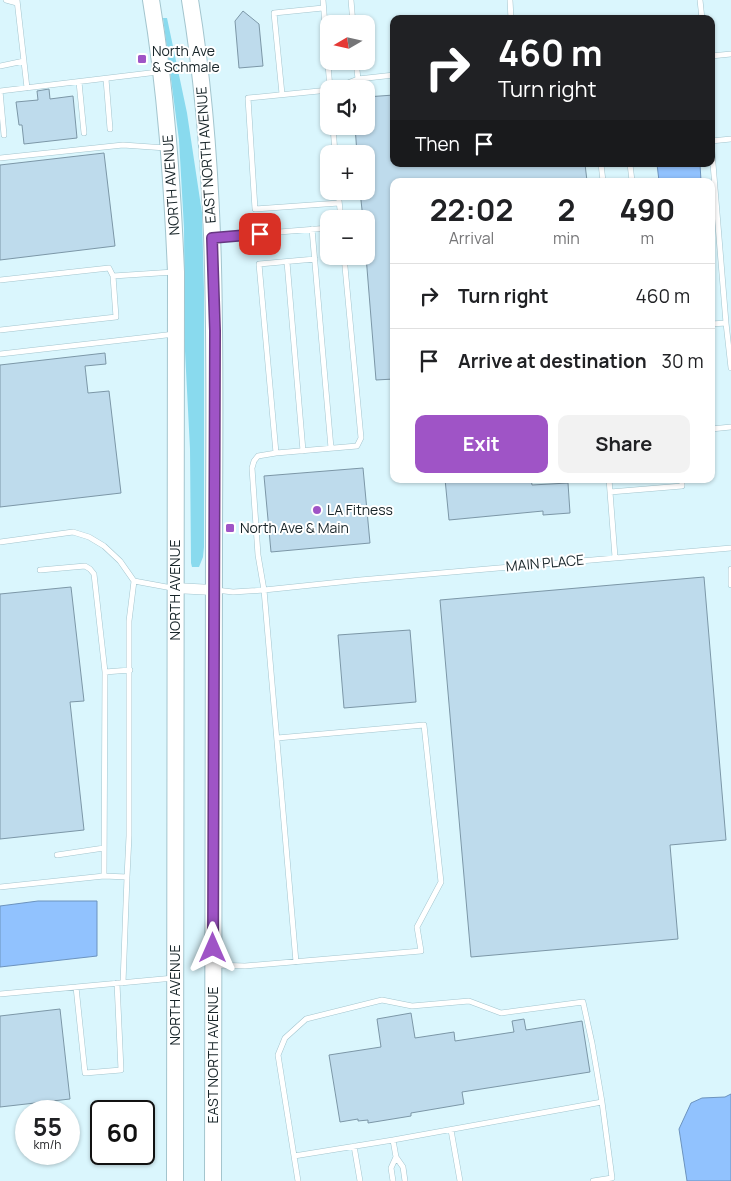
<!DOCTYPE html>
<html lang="en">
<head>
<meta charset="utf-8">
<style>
	:root { --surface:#fff; --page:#f2f2f2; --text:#202124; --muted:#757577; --line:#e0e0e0; --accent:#9f54c6 }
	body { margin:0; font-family:Manrope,sans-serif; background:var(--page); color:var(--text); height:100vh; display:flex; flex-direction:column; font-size:19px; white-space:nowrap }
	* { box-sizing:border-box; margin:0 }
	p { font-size:16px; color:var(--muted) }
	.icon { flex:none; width:28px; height:28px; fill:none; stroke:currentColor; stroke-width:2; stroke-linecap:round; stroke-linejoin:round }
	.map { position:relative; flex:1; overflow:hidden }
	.side { position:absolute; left:390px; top:178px; width:325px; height:305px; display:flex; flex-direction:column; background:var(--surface); border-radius:10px; box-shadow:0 1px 4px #0004 }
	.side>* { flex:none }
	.banner { position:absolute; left:390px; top:15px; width:325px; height:152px; border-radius:10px; box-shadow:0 1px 4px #0004; background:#202124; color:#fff; overflow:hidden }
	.needle { width:32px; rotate:261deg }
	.buttons { position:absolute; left:320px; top:15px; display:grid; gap:10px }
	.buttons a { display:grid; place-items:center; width:55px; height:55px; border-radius:10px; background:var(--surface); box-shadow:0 1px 4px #0004; font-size:25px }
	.speed { position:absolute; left:15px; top:1100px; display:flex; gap:10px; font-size:25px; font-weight:700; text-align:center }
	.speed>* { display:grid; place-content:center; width:65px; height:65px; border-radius:50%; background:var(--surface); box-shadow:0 1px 4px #0004; line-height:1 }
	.speed small { font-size:12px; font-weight:400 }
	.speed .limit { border:2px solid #111; border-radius:8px; background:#fff; color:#111 }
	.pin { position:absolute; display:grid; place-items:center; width:42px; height:42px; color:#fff; margin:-21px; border-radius:10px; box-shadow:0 2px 8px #0006 }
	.me { position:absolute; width:55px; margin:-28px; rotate:0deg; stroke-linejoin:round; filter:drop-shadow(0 0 4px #0008) }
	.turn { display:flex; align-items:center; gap:18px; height:105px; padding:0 25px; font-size:22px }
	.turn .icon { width:65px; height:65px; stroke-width:2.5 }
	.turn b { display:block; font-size:35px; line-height:42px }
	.then { display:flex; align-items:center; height:48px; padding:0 25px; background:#0003; gap:10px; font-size:19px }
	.eta { display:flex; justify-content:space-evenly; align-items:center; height:85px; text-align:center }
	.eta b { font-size:30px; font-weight:700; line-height:35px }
	.cta { display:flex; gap:10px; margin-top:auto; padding:10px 25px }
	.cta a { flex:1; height:58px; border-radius:10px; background:var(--accent); color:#fff; font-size:20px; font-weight:700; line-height:58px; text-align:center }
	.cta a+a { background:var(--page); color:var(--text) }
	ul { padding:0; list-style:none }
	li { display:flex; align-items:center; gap:15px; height:65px; padding:0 25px; border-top:1px solid var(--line) }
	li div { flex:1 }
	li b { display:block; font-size:19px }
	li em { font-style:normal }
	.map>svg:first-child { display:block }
	.green { fill:#89daee }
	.water { fill:#91c2fe; stroke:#6c93be }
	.building { fill:#bedbec; stroke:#7c97a7 }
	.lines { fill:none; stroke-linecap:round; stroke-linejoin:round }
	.service-casing { stroke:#a3c5ce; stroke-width:6 }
	.minor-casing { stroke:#a3c5ce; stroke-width:11 }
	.primary-casing { stroke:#a3c5ce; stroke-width:18 }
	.service { stroke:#fff; stroke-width:5 }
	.minor { stroke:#fff; stroke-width:10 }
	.primary { stroke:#fff; stroke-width:16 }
	.route-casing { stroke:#673781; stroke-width:12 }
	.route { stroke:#9f54c6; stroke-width:9 }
	.poi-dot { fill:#9f54c6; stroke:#fff; stroke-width:2 }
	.labels { text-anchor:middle; stroke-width:4; stroke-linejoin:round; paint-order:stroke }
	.poi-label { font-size:14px; fill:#172428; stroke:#fff; text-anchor:start }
	.street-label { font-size:14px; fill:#172428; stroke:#fff }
</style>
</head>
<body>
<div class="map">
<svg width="731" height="1181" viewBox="0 0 731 1181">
	<rect width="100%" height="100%" fill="#daf6fd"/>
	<path class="green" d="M163 18H167L187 113 202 213 204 291V547L203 557 199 567H192L191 563 190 449 185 351 184 228 179 140Z"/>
	<path class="water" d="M657 164H700L701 181H659Z
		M38 901H97V956L0 967V906Z
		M731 1094V1181H687L679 1129 691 1103 702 1098 725 1097Z"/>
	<path class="building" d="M243 11 259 24 263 66 239 68 235 21Z
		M49 89 50 99 73 96 77 138 24 144 22 125H19L16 102 38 100 37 91Z
		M394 95V164H585L587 181H394V379L376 380 366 256V219H363L360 191H366V154H357L355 126H366V97Z
		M104 153 115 246 0 260V165Z
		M105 353 106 364 85 366 88 393 109 391 121 493 0 507V365Z
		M363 468 370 543 271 552 264 476Z
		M445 479H531L532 485 568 483 570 513 543 515V511L449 520Z
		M704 577 726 840 670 845 678 939 471 957 440 600Z
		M71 587 84 701 70 702 84 830 0 839V594Z
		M410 630 416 702 344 708 338 635Z
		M60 1009 70 1099 0 1107V1016Z
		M411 1013 415 1038 454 1032 455 1041 514 1032 512 1021 524 1019 526 1030 582 1021 590 1072 462 1092 464 1104 411 1113V1116L368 1123V1120L358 1121V1119L340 1122 329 1055 381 1047 377 1019Z"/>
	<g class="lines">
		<defs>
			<path id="service" d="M6 0 17 3
				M17 0 27 88
				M323 0 330 89
				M351 0 353 24
				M510 0 511 19
				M700 0 702 19
				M711 56 731 54
				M356 61 358 79
				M0 66 24 61
				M106 79 110 129
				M79 82 84 133
				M332 89 358 79 394 75
				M329 90 248 98 255 209 339 203
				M0 91 158 72
				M0 91 4 135
				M282 94 274 13 323 8
				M333 126 335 154
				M711 139 726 323 731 368
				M711 141 731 139
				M0 158 123 145 166 148
				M601 164 603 181
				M630 164 632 181
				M338 191 341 219
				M312 229 331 448
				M215 237 329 228
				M287 262 303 451
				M0 280 109 268 113 276
				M711 324 726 323
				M0 330 116 317 113 276 174 272
				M0 354 175 334
				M711 429 731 427
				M276 453 357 446 361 438 344 256
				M609 479 615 557
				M610 492 682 486V479
				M0 542 73 532 89 537 104 546 120 561 134 581 172 588
				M731 569V585
				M40 570 85 566 90 569 94 574 105 672 104 876
				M216 590 233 592 264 590 360 580 731 548
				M105 672 130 670
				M57 855 104 848
				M127 877 129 836V621L134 581
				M0 887 104 876 127 877 123 983
				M296 962 264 590 258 555 252 468 254 461 258 456 276 453 259 264 315 259
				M215 965 245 966 421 951 417 927 441 882 424 725 277 738
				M76 987 85 1073 121 1070 117 983
				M0 994 174 978
				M451 1130 460 1181
				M354 1146 360 1181
				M294 1156 278 1055 285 1038 306 1019 382 1000 412 1006 469 1001 501 1013 583 1002 592 1043 602 1102 393 1140
				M298 1181 294 1156 393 1140 396 1157
				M393 1181 391 1168 396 1157 403 1167 405 1181
				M593 1181 612 1178 602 1102"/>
			<path id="minor" d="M175 588 213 590"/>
			<path id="primary" d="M151 0C166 90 172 181 176 272L175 1181
				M190 0C220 182 214 367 214 551 213 761 213 971 213 1181"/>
		</defs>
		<use href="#service" class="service-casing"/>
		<use href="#minor" class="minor-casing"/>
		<use href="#primary" class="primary-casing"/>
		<use href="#service" class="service"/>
		<use href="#minor" class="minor"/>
		<use href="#primary" class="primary"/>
	</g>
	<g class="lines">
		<defs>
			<path id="route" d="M213 948 215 331 212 238 260 234"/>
		</defs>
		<use href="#route" class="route-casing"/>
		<use href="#route" class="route"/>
	</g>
	<g class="poi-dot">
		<rect x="137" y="54" width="10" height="10" rx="2.5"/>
		<circle cx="317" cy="510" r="5"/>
		<rect x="225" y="523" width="10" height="10" rx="2.5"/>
	</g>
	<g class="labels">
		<g class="poi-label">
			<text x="152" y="56">North Ave<tspan x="152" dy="16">&amp; Schmale</tspan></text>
			<text x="327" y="515">LA Fitness</text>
			<text x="240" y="533">North Ave &amp; Main</text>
		</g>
		<g class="street-label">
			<text transform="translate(206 155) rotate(-94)" y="5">EAST NORTH AVENUE</text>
			<text transform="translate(171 185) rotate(-94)" y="5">NORTH AVENUE</text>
			<text transform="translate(545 563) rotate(-5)" y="5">MAIN PLACE</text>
			<text transform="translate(175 590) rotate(-90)" y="5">NORTH AVENUE</text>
			<text transform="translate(175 995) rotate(-90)" y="5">NORTH AVENUE</text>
			<text transform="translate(213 1055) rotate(-90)" y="5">EAST NORTH AVENUE</text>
		</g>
	</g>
</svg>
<div class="buttons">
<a><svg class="needle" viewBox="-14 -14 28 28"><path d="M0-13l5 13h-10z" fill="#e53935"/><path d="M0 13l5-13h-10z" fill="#757577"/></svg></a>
<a><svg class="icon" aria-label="sound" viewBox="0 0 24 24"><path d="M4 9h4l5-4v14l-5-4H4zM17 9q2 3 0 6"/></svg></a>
<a>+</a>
<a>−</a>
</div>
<div class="speed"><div>55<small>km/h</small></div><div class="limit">60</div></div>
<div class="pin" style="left:260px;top:234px;background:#d93025"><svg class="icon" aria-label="arrive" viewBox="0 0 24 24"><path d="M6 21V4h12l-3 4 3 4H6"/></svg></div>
<svg class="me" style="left:213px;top:948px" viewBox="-20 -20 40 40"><path d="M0-17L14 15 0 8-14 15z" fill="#9f54c6" stroke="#fff" stroke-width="4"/></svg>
<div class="banner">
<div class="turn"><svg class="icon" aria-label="right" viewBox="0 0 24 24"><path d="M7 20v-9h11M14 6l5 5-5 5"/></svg><div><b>460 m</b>Turn right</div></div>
<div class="then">Then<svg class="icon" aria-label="arrive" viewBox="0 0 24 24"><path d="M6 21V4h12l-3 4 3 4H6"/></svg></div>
</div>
<section class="side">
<div class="eta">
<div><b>22:02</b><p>Arrival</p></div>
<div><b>2</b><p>min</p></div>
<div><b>490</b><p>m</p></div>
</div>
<ul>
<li><svg class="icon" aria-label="right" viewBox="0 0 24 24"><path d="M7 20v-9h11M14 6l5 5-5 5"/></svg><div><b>Turn right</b></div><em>460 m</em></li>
<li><svg class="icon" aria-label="arrive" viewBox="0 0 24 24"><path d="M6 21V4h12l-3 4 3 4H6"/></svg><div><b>Arrive at destination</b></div><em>30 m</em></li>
</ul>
<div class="cta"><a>Exit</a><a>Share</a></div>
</section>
</div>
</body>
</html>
